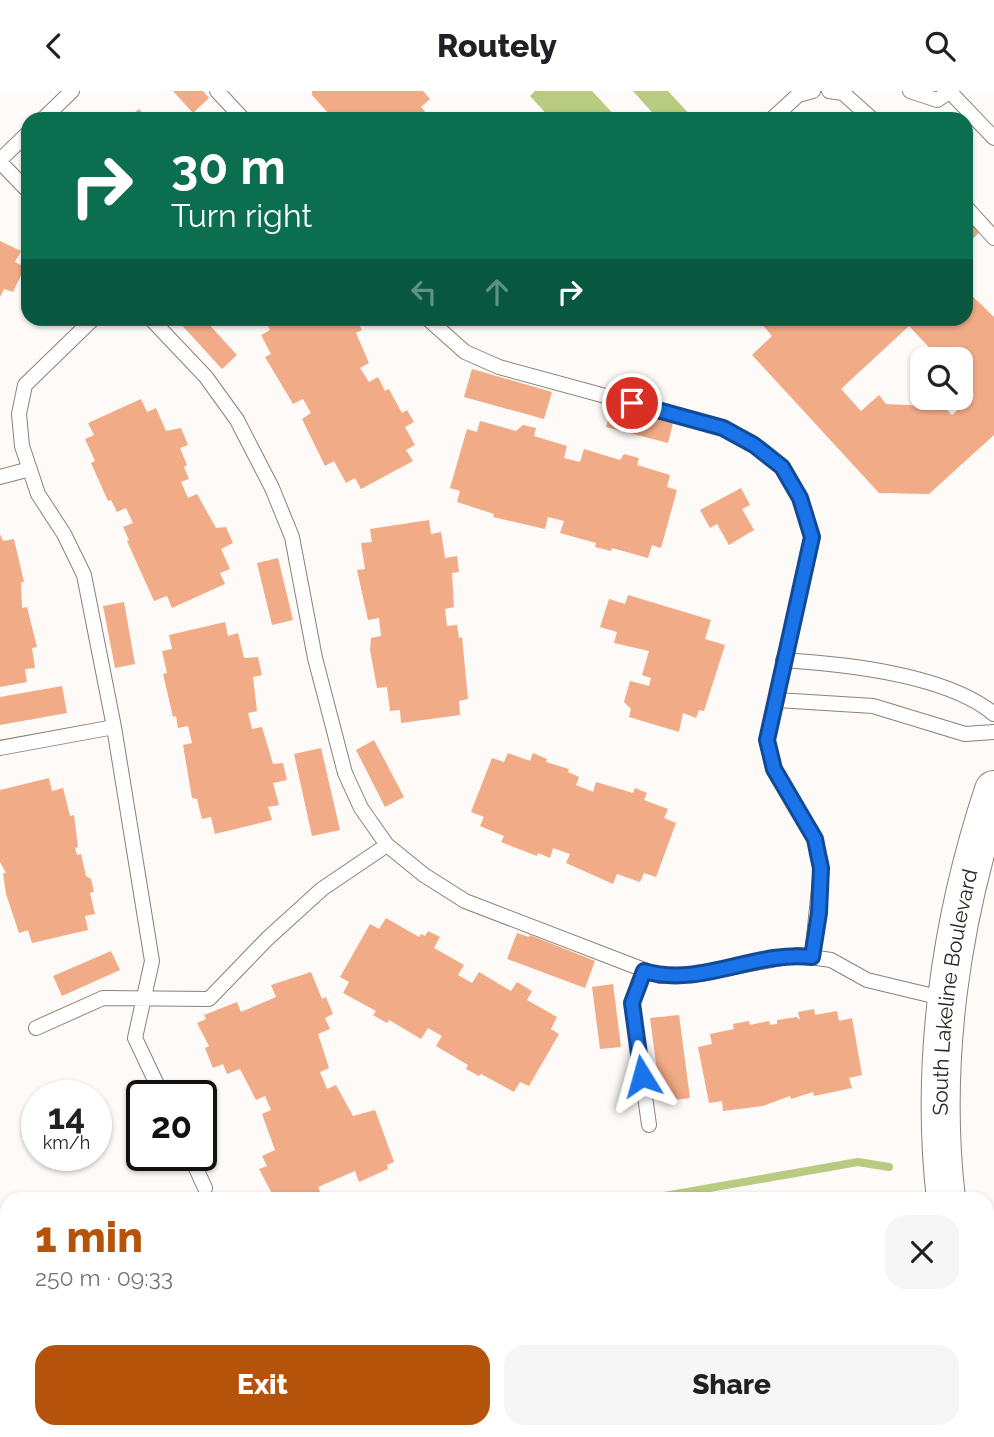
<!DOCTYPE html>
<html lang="en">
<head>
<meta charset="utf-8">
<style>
	:root { --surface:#fff; --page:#f6f6f6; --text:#202124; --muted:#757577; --accent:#b45309 }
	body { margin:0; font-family:Raleway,sans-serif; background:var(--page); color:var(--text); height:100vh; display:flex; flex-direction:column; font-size:26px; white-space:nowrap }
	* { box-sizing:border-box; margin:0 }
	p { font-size:23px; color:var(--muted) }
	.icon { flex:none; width:38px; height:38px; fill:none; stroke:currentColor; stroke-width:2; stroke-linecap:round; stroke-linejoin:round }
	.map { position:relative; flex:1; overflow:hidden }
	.side { position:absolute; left:0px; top:1101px; width:994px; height:247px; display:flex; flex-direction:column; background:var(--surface); border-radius:21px 21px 0 0; box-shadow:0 2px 5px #0004 }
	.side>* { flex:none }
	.top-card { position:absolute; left:21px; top:21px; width:952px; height:214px; border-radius:21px; box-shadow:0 2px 5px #0004; background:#0b6e4f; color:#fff; overflow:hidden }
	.tools { position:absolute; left:910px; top:256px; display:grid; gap:14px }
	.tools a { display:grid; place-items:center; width:63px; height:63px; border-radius:14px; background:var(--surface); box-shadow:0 2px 5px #0004; font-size:35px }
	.speed { position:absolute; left:21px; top:989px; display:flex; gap:14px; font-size:35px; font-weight:700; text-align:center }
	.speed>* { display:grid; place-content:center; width:91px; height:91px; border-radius:50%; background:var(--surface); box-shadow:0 2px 5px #0004; line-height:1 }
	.speed small { font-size:18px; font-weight:400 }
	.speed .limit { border:4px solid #111; border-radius:10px; background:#fff; color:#111 }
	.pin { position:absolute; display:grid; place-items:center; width:60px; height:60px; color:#fff; margin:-30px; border:4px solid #fff; border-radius:50%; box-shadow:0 2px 7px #0007 }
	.me { position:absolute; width:77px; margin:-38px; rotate:352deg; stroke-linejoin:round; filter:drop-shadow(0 0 5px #0008) }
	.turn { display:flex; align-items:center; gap:24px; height:147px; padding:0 35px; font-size:32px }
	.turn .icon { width:91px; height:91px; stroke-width:2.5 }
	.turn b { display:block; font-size:49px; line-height:60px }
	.lanes { display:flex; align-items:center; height:66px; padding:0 35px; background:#0003; justify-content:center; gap:35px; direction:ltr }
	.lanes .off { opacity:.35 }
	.round { display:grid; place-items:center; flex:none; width:74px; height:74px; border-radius:21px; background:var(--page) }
	.headline { display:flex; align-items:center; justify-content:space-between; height:119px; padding:0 35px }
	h1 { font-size:42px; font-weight:800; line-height:52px; color:var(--accent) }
	.button { display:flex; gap:14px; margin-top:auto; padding:14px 35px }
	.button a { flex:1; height:80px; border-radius:21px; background:var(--accent); color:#fff; font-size:28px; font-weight:800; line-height:80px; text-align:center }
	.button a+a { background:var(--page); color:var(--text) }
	header { display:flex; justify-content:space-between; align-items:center; height:91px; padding:0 35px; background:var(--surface); font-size:32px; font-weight:800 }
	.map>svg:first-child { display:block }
	.green { fill:#fdc6c0 }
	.water { fill:#b9ca81 }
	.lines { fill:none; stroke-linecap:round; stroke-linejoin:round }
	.stream { stroke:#b9ca81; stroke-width:8 }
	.building { fill:#f1ab86; fill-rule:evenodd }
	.service-casing { stroke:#8d8174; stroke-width:16 }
	.minor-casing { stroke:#8d8174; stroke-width:30 }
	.secondary-casing { stroke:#8d8174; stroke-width:40 }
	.service { stroke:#fff; stroke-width:14 }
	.minor { stroke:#fff; stroke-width:28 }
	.secondary { stroke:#fff; stroke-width:38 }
	.route-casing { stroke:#114b97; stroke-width:18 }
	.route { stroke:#1a73e8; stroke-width:12 }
	.labels { text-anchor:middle; stroke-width:5; stroke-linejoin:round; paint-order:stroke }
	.street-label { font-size:21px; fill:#29241f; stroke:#fff }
</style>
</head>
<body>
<header><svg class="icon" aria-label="back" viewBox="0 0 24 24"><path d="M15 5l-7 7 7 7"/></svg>Routely<svg class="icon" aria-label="search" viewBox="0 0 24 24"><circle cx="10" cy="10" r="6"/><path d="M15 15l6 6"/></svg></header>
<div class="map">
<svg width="994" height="1346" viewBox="0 0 994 1346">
	<rect width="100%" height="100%" fill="#fdfaf7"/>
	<path class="green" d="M514 1341H591L592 1346H515Z"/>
	<path class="water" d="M535 0H592L618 28H551L530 5Z
		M633 0H668L694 28H658Z
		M238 1341H310L307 1346H246Z"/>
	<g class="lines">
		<path class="stream" d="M647 1108 858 1071 889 1076
			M0 1219 7 1218"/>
	</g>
	<path class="building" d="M173 0H203L209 7 193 22Z
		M312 0H423L430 8 421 16 428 24 423 28H328L325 25 328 22 312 4Z
		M139 18 148 28H127Z
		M966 125 980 141 966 154Z
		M0 150 21 160 15 171 25 176 13 201 4 198 0 206Z
		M966 199 994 226V344L929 403 879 402 752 264 772 245 761 232 766 228H966ZM909 235 940 268H961V290L974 304 952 324 936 307 927 315 886 313 879 304 861 320 841 298Z
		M183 228H204L237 264 222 278 179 231Z
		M264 228H348L350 230 356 228 362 239 356 242 369 272 360 277 369 291 378 286 385 300 389 298 402 322 407 319 414 331 405 336 415 354 406 359 413 370 361 398 355 387 346 392 334 370 325 375 302 328 311 322 303 308 293 313 265 266 271 263 261 244 270 239Z
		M472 278 552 301 544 328 464 306Z
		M141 308 147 321 156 317 166 340 181 337 188 354 180 357 187 374 184 376 189 388 181 391 188 407 197 403 216 437 226 436 233 452 221 458 230 478 220 482 225 493 172 517 167 505 154 510 127 450 129 449 123 436 133 432 126 417 117 421 111 409 108 410 91 372 95 370 85 348 94 344 88 332Z
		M612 315 673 332 668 352 606 336Z
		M480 330 516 340 523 334 536 337 534 345 567 355 564 367 580 371 584 358 620 369 624 363 639 367 637 374 670 384 667 396 677 399 661 457 652 454 648 467 612 457 611 460 595 456 596 452 560 442 564 430 548 426 545 438 493 426 494 423 457 411 460 400 450 397 467 338 477 341Z
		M741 397 750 414 742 418 754 439 729 454 717 433 710 437 700 419Z
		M429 429 431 443 441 441 445 467 457 465 459 481 452 482 454 516 445 518 447 535 457 534 459 547 462 546 468 608 459 610 460 624 401 632 400 619 390 620 387 596 377 597 370 559 371 547 381 545 379 527 368 529 357 479 365 478 361 452 372 451 370 438Z
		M0 443 3 450 14 448 24 491H21L22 517 27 516 37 556 32 557 35 577 25 578 27 591 0 596Z
		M278 467 293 529 272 534 257 472Z
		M628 504 711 529 705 548 725 554 704 620 699 619 696 627 683 622 679 641 629 626 631 618 624 611 630 590 649 595 651 587 642 584 649 560 614 552 617 541 600 536 609 508 625 513Z
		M124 511 135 573 115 577 103 515Z
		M225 531 228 545 238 542 244 567 258 566 262 584 253 586 257 620 248 622 252 638 262 636 273 673 283 672 287 689 273 692 279 714 268 716 272 729 215 743 211 726 202 728 197 708 192 707 183 654 192 652 188 635 178 637 176 625 173 626 163 583 167 582 162 560 172 558 169 544Z
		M62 595 67 622 0 634V606Z
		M374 649 404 706 385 716 356 659Z
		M321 657 340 739 312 745 294 663Z
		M508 662 530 670 533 662 547 668 546 671 569 678 568 681 579 686 576 694 593 701 596 691 633 702 635 697 647 702 644 709 668 718 664 727 676 732 656 786 644 782 640 791 617 783 613 793 566 772 570 763 553 757 550 767 538 762 537 765 501 751 504 745 480 735 484 726 471 721 492 667 504 671Z
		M49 687 52 700 63 697 70 725 74 724 78 756 75 757 77 764 81 763 86 785 91 788 94 801 90 802 95 823 85 825 88 839 32 852 28 839 19 842 6 803 3 782H6L0 771V699Z
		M386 827 419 846 421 843 425 845 428 840 440 846 434 857 464 874 458 884 472 892 479 881 511 900 517 891 532 900 527 909 557 926 551 938 559 943 529 995 520 991 514 1001 481 983 479 985 466 978 468 974 436 955 442 945 428 937 421 948 389 929 387 932 373 924 376 920 343 902 349 891 340 886 370 833 379 838Z
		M517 842 529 846 530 844 595 870 585 897 507 868Z
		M111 860 120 879 62 905 53 885Z
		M311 881 322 908 326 906 333 923 325 927 330 938 318 943 329 977 320 981 327 998 336 994 353 1025 375 1019 394 1071 387 1074 388 1078 359 1091 355 1080 318 1096 323 1107 321 1108H275L259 1078 267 1075 262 1065 275 1059 262 1023 271 1019 265 1005 256 1009 240 978 227 983 223 973 213 977 205 957 209 955 197 932 206 928 204 924 237 911 241 921 276 906 271 894Z
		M613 893 621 956 600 958 592 896Z
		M814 918 815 924 837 920 839 930 852 927 862 984 849 987 852 997 814 1005 813 1001 791 1008 790 1005 763 1015 723 1020 722 1010 709 1012 698 956 712 953 710 943 734 938 733 933 749 930 750 934 769 930 770 934 777 933V929L797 926 800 929 798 921Z
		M679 924 690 1007 661 1011 650 927Z
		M627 1340H790L791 1346H628Z"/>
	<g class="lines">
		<defs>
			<path id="service" d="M217 0 243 28
				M829 0 843 2 872 28
				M910 0 937 9 951 0
				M950 1 994 47
				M43 28 72 0
				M772 28 798 4 813 0
				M0 69 28 42
				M0 71 28 100
				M966 116 994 147
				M93 228 25 294 19 323 22 355 38 403 64 443 84 484 114 636 152 870 135 947 162 1004
				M151 228 206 286 237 329 272 397 292 446 315 567 345 682 361 717 387 754 424 784 465 810 660 885 694 884 797 864 831 869 867 889 946 908
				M428 228 465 261 499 276 723 337 754 354 782 376 800 407 812 446 767 649 773 678 815 748 821 777 812 866
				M0 386 30 378
				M783 569C845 573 946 583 994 623
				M777 609 873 615 965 643 994 641
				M0 657 114 636
				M644 880 632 912 649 1034
				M36 937 103 907 209 908 267 848 322 798 387 754
				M190 1064 205 1097
				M452 1340 453 1346
				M856 1340 858 1346"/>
			<path id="minor" d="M987 1274 994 1267"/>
			<g id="secondary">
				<path id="s1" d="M946 1108C930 972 951 828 994 699"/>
				<path d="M987 1331 992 1346"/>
			</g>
		</defs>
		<use href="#service" class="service-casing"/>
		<use href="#minor" class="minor-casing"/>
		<use href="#secondary" class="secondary-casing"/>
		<use href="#service" class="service"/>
		<use href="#minor" class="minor"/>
		<use href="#secondary" class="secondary"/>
	</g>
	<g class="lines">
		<defs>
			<path id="route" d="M632 312 723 337 754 354 782 376 800 407 812 446 767 649 774 678 815 748 818 763 821 777 819 822 812 866C755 859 701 897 644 880L632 912 642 985"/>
		</defs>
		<use href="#route" class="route-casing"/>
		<use href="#route" class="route"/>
	</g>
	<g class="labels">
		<g class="street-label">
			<text dy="7" stroke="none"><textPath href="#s1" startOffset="208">South Lakeline Boulevard</textPath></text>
		</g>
	</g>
</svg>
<div class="tools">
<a><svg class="icon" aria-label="search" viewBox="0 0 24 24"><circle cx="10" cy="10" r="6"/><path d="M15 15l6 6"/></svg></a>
</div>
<div class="speed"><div>14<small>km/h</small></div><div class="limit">20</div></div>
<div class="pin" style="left:632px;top:312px;background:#d93025"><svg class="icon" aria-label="arrive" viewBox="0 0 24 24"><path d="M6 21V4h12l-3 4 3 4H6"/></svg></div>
<svg class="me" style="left:642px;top:985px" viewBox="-20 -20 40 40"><path d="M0-17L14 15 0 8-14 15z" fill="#1a73e8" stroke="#fff" stroke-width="4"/></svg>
<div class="top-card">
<div class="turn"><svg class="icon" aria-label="right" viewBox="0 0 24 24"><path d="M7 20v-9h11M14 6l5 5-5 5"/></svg><div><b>30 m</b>Turn right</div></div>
<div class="lanes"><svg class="icon off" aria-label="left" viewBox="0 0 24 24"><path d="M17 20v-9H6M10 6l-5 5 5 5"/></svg><svg class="icon off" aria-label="ahead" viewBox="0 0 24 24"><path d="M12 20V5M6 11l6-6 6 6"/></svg><svg class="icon" aria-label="right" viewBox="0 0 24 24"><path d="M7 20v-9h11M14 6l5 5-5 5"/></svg></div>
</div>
<section class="side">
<div class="headline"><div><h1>1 min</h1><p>250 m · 09:33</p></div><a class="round"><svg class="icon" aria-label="close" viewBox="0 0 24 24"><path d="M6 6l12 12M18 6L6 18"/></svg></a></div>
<div class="button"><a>Exit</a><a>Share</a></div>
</section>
</div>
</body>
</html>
